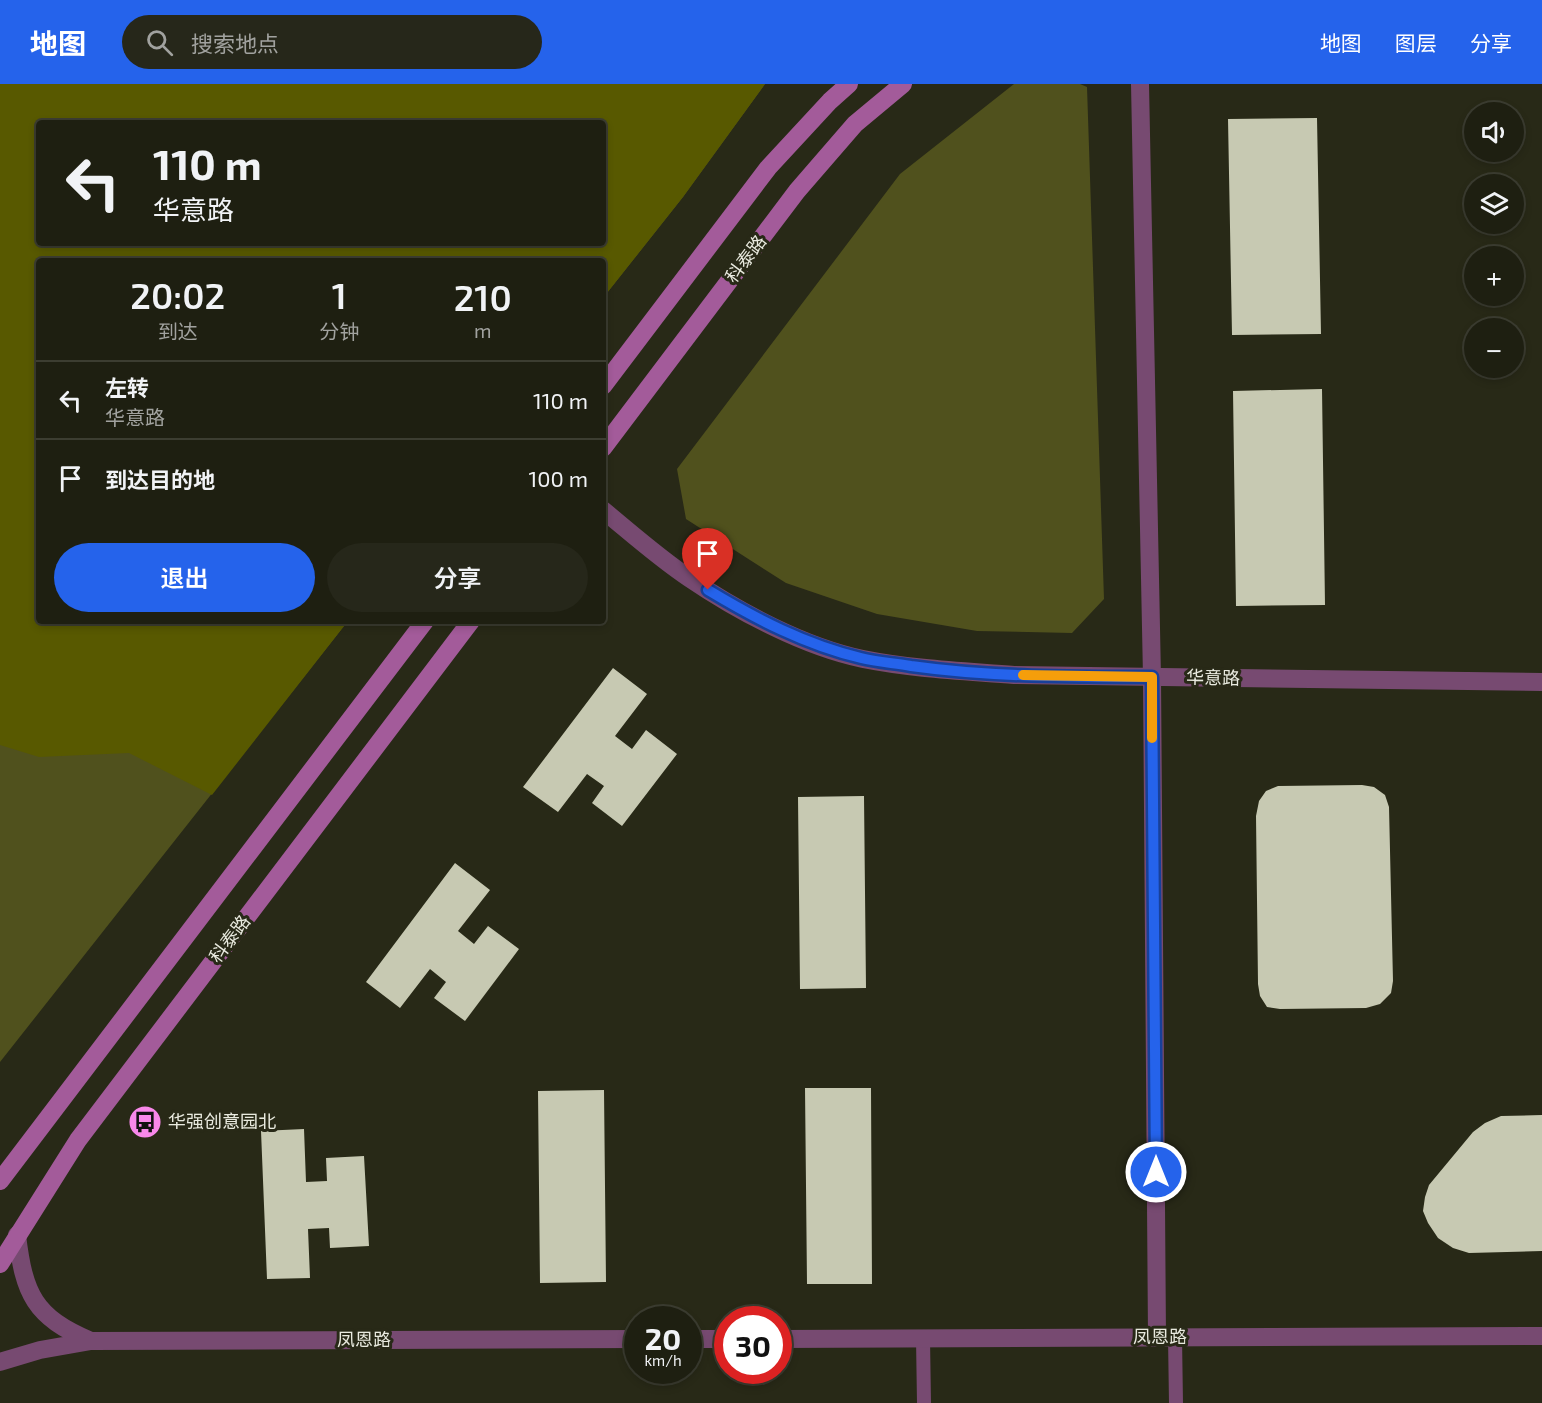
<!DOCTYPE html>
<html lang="zh">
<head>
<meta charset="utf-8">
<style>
	:root { --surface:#1e1f11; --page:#26271a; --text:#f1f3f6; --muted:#a1a29f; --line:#3c3d31; --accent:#2563eb }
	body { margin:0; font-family:"Exo 2","Noto Sans SC",sans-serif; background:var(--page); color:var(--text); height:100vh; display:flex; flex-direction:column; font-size:22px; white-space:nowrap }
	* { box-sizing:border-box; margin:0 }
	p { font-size:20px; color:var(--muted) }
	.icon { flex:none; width:33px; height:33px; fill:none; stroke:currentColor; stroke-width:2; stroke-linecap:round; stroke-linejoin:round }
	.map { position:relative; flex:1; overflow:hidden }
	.details { position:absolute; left:36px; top:174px; width:570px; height:366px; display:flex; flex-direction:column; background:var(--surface); border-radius:6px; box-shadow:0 3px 9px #0003,0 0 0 2px var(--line) }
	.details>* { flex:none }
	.guide { position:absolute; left:36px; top:36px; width:570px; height:126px; border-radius:6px; box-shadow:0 3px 9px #0003,0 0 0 2px var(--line); background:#1e1f11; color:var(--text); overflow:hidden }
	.controls { position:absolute; left:1464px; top:18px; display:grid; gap:12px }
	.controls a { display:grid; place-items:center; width:60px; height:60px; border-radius:50%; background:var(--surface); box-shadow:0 3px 9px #0003,0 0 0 2px var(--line); font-size:30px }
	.speed { position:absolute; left:624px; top:1222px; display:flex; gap:12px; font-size:30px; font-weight:700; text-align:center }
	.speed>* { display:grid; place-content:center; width:78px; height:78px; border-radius:50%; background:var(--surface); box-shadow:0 3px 9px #0003,0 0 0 2px var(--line); line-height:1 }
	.speed small { font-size:15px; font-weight:400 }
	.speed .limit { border:9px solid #d22; background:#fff; color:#111 }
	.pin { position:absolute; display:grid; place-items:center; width:51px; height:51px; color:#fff; margin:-62px -26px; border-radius:50% 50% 50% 0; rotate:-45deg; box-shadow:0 0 6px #0007 }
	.pin .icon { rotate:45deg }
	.me { position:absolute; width:66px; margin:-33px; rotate:0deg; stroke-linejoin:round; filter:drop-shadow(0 0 4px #0008) }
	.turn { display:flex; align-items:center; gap:21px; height:126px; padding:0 18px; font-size:27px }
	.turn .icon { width:78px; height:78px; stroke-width:2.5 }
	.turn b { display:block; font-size:42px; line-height:51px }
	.eta { display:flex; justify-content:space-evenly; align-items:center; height:102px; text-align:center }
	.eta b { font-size:36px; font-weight:600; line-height:42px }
	.button { display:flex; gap:12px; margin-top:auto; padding:12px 18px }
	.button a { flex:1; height:69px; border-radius:36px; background:var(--accent); color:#fff; font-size:24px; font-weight:600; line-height:69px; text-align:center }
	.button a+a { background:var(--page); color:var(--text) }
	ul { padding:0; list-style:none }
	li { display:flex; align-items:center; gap:18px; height:78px; padding:0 18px; border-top:2px solid var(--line) }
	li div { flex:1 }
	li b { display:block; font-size:22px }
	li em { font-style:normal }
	header { display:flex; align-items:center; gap:36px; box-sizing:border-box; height:84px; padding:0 30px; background:var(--accent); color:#fff }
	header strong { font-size:28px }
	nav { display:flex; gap:33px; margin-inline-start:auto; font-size:21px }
	.search { width:420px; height:54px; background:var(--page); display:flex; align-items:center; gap:15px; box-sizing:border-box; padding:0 21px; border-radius:33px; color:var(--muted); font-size:22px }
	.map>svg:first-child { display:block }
	.green { fill:#50511d; fill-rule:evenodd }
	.forest { fill:#585900; fill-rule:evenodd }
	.building { fill:#c7c9b2 }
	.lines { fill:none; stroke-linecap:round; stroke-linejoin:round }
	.service { stroke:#774a71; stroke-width:14 }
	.minor { stroke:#774a71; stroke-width:18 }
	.tertiary { stroke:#774a71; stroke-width:18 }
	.secondary { stroke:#a35b9a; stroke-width:18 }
	.route-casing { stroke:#184099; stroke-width:15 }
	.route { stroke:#2563eb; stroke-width:10 }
	.slow { stroke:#f59e0b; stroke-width:10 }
	.labels { text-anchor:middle; stroke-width:6; stroke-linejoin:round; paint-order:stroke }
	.street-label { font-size:18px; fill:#e9eadf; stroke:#282917 }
	.poi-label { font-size:18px; fill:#e9eadf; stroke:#282917; text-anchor:start }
</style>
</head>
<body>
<header>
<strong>地图</strong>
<div class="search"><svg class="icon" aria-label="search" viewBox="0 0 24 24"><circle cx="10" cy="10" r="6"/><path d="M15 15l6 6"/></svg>搜索地点</div>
<nav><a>地图</a><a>图层</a><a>分享</a></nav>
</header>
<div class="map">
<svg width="1542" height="1319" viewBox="0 0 1542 1319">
	<rect width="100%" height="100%" fill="#282917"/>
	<path class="green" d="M0 0H765L683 113 603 214V177H39V537H348L0 978ZM39 39H603V159H39Z
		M1014 0H1080L1087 3 1104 515 1072 549 977 547 877 530 786 499 686 435 677 385 900 90Z"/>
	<path class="forest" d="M0 0H765L683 113 603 214V177H39V537H348L212 711 129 669 39 673 0 661ZM39 39H603V159H39Z"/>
	<path class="building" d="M1317 34 1321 250 1232 251 1228 35Z
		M1322 305 1325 521 1236 522 1233 307Z
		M613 584 647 610 615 652 632 665 646 646 677 670 622 742 592 719 604 702 587 690 558 728 523 703Z
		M1362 701 1374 703 1385 711 1389 723 1393 897 1391 909 1380 920 1366 924 1280 925 1267 923 1260 912 1258 900 1256 732 1259 717 1266 707 1278 702Z
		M864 712 866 904 800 905 798 713Z
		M455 779 490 806 458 847 474 860 488 842 519 865 465 937 434 914 446 898 430 885 400 924 366 898Z
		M805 1004H871L872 1200H807Z
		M604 1006 606 1198 540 1199 538 1007Z
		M1542 1031V1167L1469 1169 1453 1164 1438 1154 1428 1139 1423 1127 1425 1113 1429 1101 1473 1048 1485 1039 1501 1032Z
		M304 1045 306 1098 327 1097 326 1074 364 1072 369 1162 330 1164 329 1144 308 1145 310 1194 267 1195 261 1047Z"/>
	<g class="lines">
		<path class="service" d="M1175 1253 1176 1319
			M923 1254 924 1319"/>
		<path class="minor" d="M1140 0 1152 593 1157 1253
			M603 426C631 449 659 474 689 494 739 528 805 563 863 575 913 585 964 587 1014 591L1542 598"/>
		<path class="tertiary" d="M17 1151C24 1210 34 1233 91 1257
			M688 1255H728
			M778 1255 1542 1252
			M0 1278 40 1266 91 1257 638 1255"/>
		<path class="secondary" d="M603 302 768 84 830 17 849 0
			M603 364 797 107 855 40 903 0
			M0 1097 425 537
			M0 1180 78 1056 471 537"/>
	</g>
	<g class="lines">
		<defs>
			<path id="route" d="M708 506C756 535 806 561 861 574 877 578 894 579 911 582 990 593 1072 593 1152 593L1156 1088"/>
		</defs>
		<use href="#route" class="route-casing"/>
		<use href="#route" class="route"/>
		<path class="slow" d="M1023 591 1152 593V654"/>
	</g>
	<defs>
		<symbol id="bus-disc" viewBox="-11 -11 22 22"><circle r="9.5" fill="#f888ea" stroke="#282917"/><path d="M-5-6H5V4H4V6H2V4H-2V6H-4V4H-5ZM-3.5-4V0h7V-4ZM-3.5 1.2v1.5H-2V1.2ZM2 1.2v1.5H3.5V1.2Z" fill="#111"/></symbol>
	</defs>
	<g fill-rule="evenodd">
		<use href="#bus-disc" x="126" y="1019" width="38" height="38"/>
	</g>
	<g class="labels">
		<g class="street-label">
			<text transform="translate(746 175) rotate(-53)" y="6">科泰路</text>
			<text transform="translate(1213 594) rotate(1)" y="6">华意路</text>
			<text transform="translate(230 855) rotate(-53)" y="6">科泰路</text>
			<text x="1160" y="1259">凤恩路</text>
			<text x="364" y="1262">凤恩路</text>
		</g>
		<g class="poi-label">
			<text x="168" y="1044">华强创意园北</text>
		</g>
	</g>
</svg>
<div class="controls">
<a><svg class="icon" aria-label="sound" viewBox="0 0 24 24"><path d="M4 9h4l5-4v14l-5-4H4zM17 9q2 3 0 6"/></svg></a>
<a><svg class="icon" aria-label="layers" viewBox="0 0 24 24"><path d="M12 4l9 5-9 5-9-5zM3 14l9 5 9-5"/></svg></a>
<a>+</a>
<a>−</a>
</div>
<div class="speed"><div>20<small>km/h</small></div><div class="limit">30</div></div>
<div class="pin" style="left:708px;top:506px;background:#d93025"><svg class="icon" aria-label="arrive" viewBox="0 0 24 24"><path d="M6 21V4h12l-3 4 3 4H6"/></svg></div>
<svg class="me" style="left:1156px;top:1088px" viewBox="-20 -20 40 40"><circle r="17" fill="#2563eb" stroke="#fff" stroke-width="3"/><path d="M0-11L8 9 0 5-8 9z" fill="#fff"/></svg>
<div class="guide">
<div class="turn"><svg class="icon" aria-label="left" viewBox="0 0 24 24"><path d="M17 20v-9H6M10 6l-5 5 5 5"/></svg><div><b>110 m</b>华意路</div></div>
</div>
<section class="details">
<div class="eta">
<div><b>20:02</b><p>到达</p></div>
<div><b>1</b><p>分钟</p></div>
<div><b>210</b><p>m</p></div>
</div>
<ul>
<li><svg class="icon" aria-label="left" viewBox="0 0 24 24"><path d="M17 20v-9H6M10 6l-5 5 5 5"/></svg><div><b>左转</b><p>华意路</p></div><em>110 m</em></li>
<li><svg class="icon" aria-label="arrive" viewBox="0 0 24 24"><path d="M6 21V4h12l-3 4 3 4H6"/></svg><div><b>到达目的地</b></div><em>100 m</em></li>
</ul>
<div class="button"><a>退出</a><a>分享</a></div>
</section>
</div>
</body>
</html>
